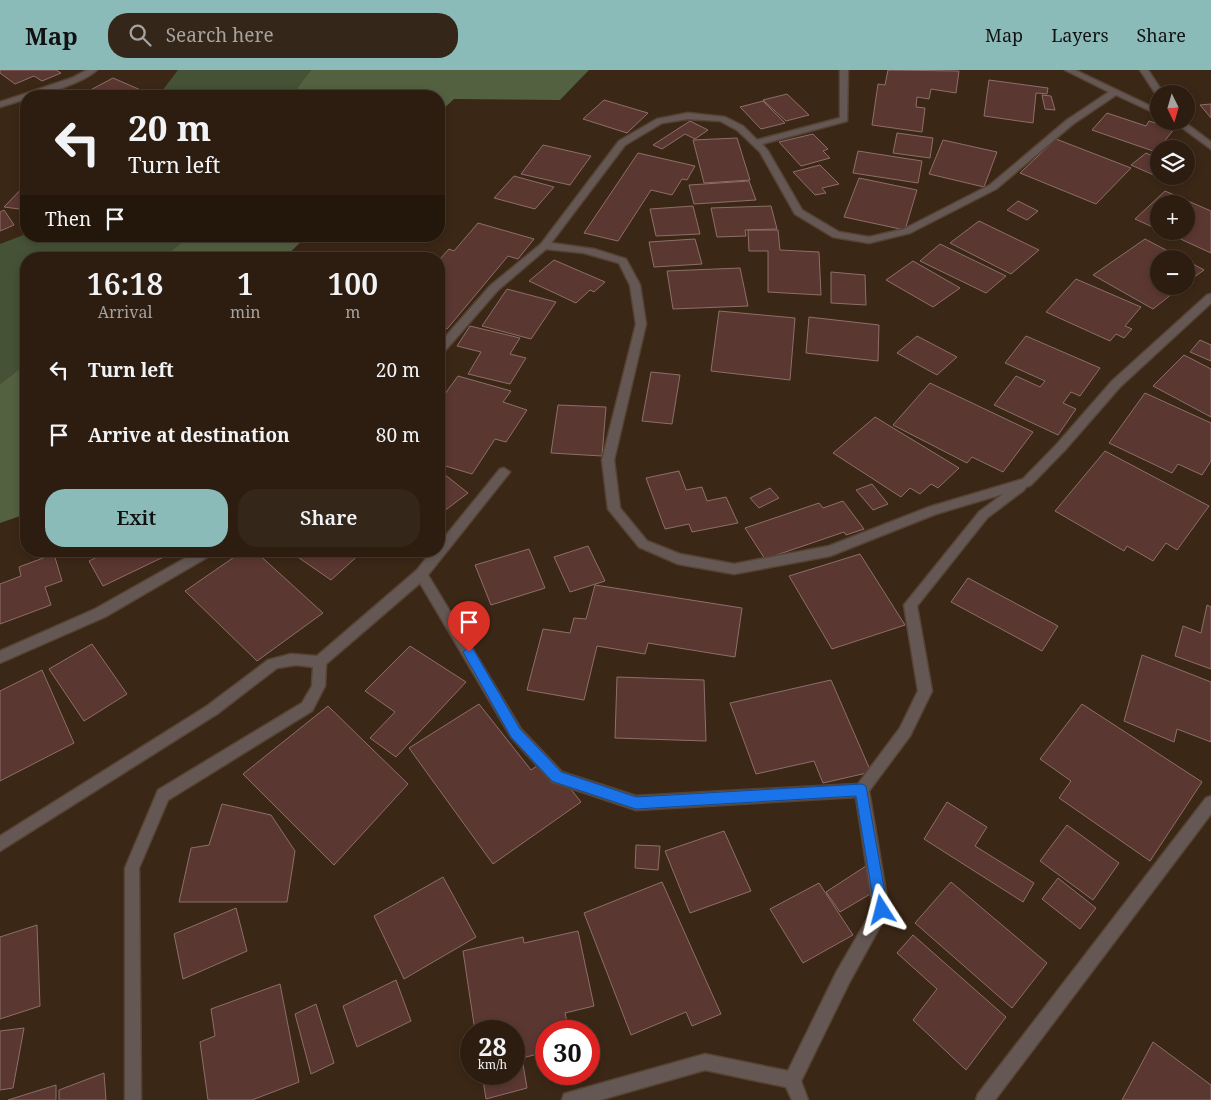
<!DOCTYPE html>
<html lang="en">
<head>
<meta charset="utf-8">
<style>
	:root { --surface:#2c1d10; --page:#342619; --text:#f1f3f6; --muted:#a6a29f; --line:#483b30; --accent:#8bbbb9 }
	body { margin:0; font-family:"Noto Serif",serif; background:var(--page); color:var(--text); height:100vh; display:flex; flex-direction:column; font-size:19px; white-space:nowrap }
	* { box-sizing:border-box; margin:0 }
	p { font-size:16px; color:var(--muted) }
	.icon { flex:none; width:28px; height:28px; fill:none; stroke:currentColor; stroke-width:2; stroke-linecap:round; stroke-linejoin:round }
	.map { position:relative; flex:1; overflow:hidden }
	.details { position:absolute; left:20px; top:182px; width:425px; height:305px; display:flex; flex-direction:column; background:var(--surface); border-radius:20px; box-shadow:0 2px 8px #0003,0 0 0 1px var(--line) }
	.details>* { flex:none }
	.hud { position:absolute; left:20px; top:20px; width:425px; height:152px; border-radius:20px; box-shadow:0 2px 8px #0003,0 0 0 1px var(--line); background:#2c1d10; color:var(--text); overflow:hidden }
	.needle { width:32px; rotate:175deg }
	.buttons { position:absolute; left:1150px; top:15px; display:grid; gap:10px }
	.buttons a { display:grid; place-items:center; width:45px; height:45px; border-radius:50%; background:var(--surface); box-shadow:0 2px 8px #0003,0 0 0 1px var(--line); font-size:25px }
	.speed { position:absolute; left:460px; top:950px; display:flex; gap:10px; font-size:25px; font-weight:700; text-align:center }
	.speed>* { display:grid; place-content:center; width:65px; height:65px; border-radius:50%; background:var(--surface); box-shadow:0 2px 8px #0003,0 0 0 1px var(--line); line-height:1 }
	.speed small { font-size:12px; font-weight:400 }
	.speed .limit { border:8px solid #d22; background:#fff; color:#111 }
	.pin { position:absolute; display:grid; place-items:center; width:42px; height:42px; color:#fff; margin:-51px -21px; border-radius:50% 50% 50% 0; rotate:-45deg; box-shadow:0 0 5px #0007 }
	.pin .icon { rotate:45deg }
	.me { position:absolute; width:55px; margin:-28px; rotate:351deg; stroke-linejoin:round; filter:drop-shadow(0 0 4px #0008) }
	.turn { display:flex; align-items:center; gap:18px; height:105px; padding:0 25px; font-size:22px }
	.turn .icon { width:65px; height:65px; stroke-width:2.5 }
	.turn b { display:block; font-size:35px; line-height:42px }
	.then { display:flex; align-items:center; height:48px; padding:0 25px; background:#0003; gap:10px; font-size:19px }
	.eta { display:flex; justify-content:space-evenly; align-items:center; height:85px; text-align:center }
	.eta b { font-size:30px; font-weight:600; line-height:35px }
	.button { display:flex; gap:10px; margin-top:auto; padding:10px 25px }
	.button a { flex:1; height:58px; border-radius:20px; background:var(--accent); color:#111; font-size:20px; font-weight:600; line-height:58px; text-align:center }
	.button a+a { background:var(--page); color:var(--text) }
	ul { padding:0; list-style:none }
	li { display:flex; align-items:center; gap:15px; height:65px; padding:0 25px }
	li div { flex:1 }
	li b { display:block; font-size:19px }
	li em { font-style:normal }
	header { display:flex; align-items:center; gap:30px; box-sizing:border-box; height:70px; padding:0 25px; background:var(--accent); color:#111 }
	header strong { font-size:24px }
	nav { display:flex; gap:28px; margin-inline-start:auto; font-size:18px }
	.search { width:350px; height:45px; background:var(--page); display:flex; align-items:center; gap:12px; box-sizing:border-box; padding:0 18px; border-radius:20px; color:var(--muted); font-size:19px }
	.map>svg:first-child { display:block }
	.green { fill:#455236 }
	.forest { fill:#536141 }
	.building { fill:#5b3732; stroke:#8d6e69 }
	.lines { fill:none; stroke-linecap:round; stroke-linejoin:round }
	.street-casing { stroke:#564333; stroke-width:3 }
	.street { fill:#655854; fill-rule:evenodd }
	.route { fill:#1a73e8; stroke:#114b97 }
</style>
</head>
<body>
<header>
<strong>Map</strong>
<div class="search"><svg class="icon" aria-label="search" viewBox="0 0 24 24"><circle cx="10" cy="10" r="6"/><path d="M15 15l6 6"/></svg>Search here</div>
<nav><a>Map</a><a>Layers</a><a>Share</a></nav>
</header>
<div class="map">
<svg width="1211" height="1030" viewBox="0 0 1211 1030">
	<rect width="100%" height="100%" fill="#3b2716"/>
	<path class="green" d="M178 0H311L291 26H155L162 21Z
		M26 164V166H187L181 174 162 189H26V294L0 314V174Z"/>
	<path class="forest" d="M311 0H589L560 30 454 29 439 43V26H291Z
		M187 166H307L283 189H162L180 174Z
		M26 294V444L0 453V314Z"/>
	<path class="building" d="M0 0H56L61 3 42 11 34 6 15 14 0 3Z
		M888 0 959 1 956 23 931 19 929 29 917 27 916 37 925 38 922 62 872 55 878 14 885 15Z
		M113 8 143 21 133 26H79Z
		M989 10 1048 18 1047 24 1036 23 1033 53 984 46Z
		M787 24 809 45 786 51 763 30Z
		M1042 25 1051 26 1055 40 1045 39Z
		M604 30 648 43 627 63 583 49Z
		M763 31 785 53 761 59 740 37Z
		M1211 34V48L1200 35Z
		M1107 43 1146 56 1149 51 1174 59 1156 82 1092 60Z
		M690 51 708 60 695 69 685 64 662 79 653 75Z
		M897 63 933 68 930 88 893 83Z
		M813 64 828 79 823 81 830 88 801 96 779 72Z
		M737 68 750 110 704 113 693 70Z
		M1056 69 1131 98 1096 134 1020 103Z
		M943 70 997 82 984 117 929 104Z
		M543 75 591 86 570 115 521 104Z
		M858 81 922 91 918 113 853 103Z
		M638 83 695 96 687 110 682 109 672 125 651 120 618 171 584 163Z
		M1146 83 1159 89V104L1156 106 1131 95Z
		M820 95 839 114 822 118 826 123 815 125 793 102Z
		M514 106 554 117 535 139 494 128Z
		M859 108 917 120 905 160 844 147Z
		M749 111 756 130 694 134 689 115Z
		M26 114V132L19 139 4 137Z
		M1165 121 1211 141V183L1163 161H1186V134H1159V160L1135 149Z
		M1018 131 1038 141 1027 150 1007 140Z
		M693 136 700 164 656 166 650 139Z
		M771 136 777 159 745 160 746 166 717 167 711 138Z
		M4 140 14 155 0 161V142Z
		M979 151 1039 180 1011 204 950 173Z
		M478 153 534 169 518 189 508 186 447 259 439 256V190L449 179 454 181Z
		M748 160H778L780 180 819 182 821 225 768 222V181H749Z
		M695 169 702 194 654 197 649 172Z
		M1145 169 1183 189H1159V216H1182L1153 239 1093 205Z
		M940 174 1006 206 986 223 920 191Z
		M554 190 605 212 594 222 590 220 576 233 529 211Z
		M1186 190 1204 200 1186 213Z
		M913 191 960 218 933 237 886 210Z
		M740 198 748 236 673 239 667 201Z
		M831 202 865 205 866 235 831 233Z
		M1076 209 1141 237 1125 256 1132 259 1124 268 1116 264 1110 271 1046 242Z
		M507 219 556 232 531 269 482 256Z
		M719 241 795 248 790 310 711 301Z
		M809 247 879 255 878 291 806 283Z
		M470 256 520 268 510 284 526 288 510 314 468 304 481 282 457 276Z
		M917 266 957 287 937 305 897 283Z
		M1026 266 1100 298 1080 326 1071 322 1063 333 1076 339 1058 365 994 335 1016 306 1040 317 1045 311 1005 293Z
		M1200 270 1211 275V291L1190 282Z
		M1184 285 1211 299V347L1153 316Z
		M651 302 680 305 672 354 642 351Z
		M458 306 511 321 503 332 527 340 506 372 495 369 472 404 439 394V332Z
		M930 313 1033 362 1003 402 972 387 967 393 893 355Z
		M1145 323 1211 353V391L1202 405 1178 394 1172 403 1109 373Z
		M558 335 606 337 602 386 551 383Z
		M875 347 959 398 938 418 931 414 920 424 910 418 901 427 833 383Z
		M1105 381 1209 436 1177 480 1166 473 1153 491 1127 476 1124 481 1055 441Z
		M439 400 468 423 439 445Z
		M679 401 686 420 702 417 707 431 726 427 738 453 692 462 689 454 665 459 646 408Z
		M872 414 888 434 873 440 856 420Z
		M770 418 779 428 759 438 750 428Z
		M843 431 864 459 846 465 844 462 765 489 745 458 819 433 823 438Z
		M588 476 605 511 570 522 554 487Z
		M529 479 545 518 491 535 475 495Z
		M109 481H176L103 516 89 491Z
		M243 481H255L323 543 257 591 185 521Z
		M289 481H363L331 510Z
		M54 484 62 511 45 517 51 535 0 554V514L21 506 19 497Z
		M860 484 905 555 832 579 789 506Z
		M968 508 1058 556 1042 581 951 532Z
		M595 515 742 538 735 587 648 573 645 584 597 576 584 630 527 620 543 559 570 563 574 548 586 549Z
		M1207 535 1211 537V599L1175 586 1183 556 1201 563Z
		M92 574 127 624 84 651 49 599Z
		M410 576 466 612 396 687 370 668 395 642 365 621Z
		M1142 585 1211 612V672L1177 659 1174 672 1124 651Z
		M42 600 74 673 0 711V621Z
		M617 607 704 610 706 671 615 668Z
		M831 610 871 702 823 713 814 691 756 704 730 633Z
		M479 634 531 700 547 689 581 732 493 794 409 678Z
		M1082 634 1202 712 1150 791 1059 728 1071 711 1040 689Z
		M328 636 408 714 334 795 243 704Z
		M947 732 987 757 975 776 1034 813 1023 832 924 769Z
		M222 734 271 745 295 781 287 832H179L191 778 209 775Z
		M1067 755 1119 793 1093 830 1040 791Z
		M724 761 751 821 690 843 665 781Z
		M636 775 660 776 658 800 635 798Z
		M866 796 882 817 840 842 826 822Z
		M443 807 476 867 404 909 374 846Z
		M1058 808 1096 838 1080 859 1042 829Z
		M662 812 721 944 692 956 686 942 631 965 584 843Z
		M951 812 1047 893 1012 938 915 853Z
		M819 813 853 865 803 893 770 839Z
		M236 838 247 881 183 909 174 864Z
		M37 855 40 936 0 949V867Z
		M578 861 594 936 565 943 569 961H546V982L522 988 527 1018 486 1029 482 1004H514V961H475L463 881 523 867 524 873Z
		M913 865 1006 947 966 1000 913 950 937 919 897 883Z
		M396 910 411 951 357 977 343 936Z
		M280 914 299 1012 252 1030H208L200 972 215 966 211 939Z
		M316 934 334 993 311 1004 295 944Z
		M24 958 13 1018 0 1020V961Z
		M1153 972 1211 1015V1030H1122Z
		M104 1003 106 1030H59V1020Z
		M56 1015V1030H8Z"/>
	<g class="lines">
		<defs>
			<path id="street" d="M87 0H97C84 12 44 26 26 26V29L0 37V32L72 8Z
				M840 0H848L847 51 762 74 768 81 802 140 839 162 869 167 904 159 990 115 1067 50 1109 22 1065 0H1075L1159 40V45L1116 25 1073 54 996 119 910 163 869 173 833 167 795 144 760 82 737 60 720 51 688 49 662 53 625 75 551 173 594 179 626 189 640 215 646 254 614 390 620 438 647 471 680 484 734 494 829 476 929 437 1023 409 1057 374 1112 311 1207 225 1211 224V233L1120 317 1065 380 1031 415 1026 417 1024 420 987 448 917 536 932 621 910 666 869 721 889 840 849 913 801 1011 808 1030H792L786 1017 705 1000 600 1030H562L564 1024 570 1022 705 984 788 1001 837 901 873 839 856 727 636 740 552 712 511 667 420 513 326 594 325 616 312 641 168 730 139 798 141 1030H125V798L156 725 158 720 302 633 312 616 313 597 296 595 277 598 217 644 0 781V766L207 636 268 590 291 584 317 586 417 500 432 481H439V474L500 399 504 398 510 402 428 505 521 659 562 702 636 726 858 714 900 658 918 621 904 535 979 442 1003 424 936 444 830 486 734 504 678 494 639 477 608 439 602 390 636 254 630 215 619 193 584 183 546 179 498 220 443 283H439V274L490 216 541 174 619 71 657 49 688 43 725 47 743 56 757 70 840 48Z
				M1140 0H1148L1164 24 1157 26Z
				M1173 51H1183L1211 72V79Z
				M198 481H215L213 484 105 547 0 593V581L95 539Z
				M1211 726V744L995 1030H976L978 1024 1206 728Z"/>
		</defs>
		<use href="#street" class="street-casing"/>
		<use href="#street" class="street"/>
	</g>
	<path class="route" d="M469 577 473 579 520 659 561 702 636 727 862 714 866 716 888 840 886 845 882 847 877 845 875 840 856 726 636 739 557 713 552 711 511 667 463 582Z"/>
</svg>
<div class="buttons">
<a><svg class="needle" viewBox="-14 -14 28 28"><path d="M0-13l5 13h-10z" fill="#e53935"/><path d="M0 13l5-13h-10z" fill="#a6a29f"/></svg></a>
<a><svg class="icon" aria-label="layers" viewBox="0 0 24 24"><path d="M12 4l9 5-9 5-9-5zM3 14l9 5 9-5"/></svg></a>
<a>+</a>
<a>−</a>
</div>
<div class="speed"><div>28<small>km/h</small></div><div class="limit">30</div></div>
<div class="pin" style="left:469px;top:582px;background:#d93025"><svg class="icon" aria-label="arrive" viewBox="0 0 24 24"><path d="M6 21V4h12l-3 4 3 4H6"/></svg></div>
<svg class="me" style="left:882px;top:840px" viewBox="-20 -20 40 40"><path d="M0-17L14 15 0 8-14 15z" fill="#1a73e8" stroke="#fff" stroke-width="4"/></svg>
<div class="hud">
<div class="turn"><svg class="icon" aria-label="left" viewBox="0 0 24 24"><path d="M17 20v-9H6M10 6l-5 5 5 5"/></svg><div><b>20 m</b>Turn left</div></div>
<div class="then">Then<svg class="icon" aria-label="arrive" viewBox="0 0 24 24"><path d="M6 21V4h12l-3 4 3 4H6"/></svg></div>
</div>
<section class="details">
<div class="eta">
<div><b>16:18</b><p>Arrival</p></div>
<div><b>1</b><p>min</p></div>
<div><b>100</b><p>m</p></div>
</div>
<ul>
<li><svg class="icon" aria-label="left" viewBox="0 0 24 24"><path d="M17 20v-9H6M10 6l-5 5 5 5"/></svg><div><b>Turn left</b></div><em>20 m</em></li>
<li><svg class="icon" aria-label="arrive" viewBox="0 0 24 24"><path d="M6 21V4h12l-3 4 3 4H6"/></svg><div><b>Arrive at destination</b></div><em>80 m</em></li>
</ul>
<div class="button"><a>Exit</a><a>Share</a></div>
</section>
</div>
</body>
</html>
